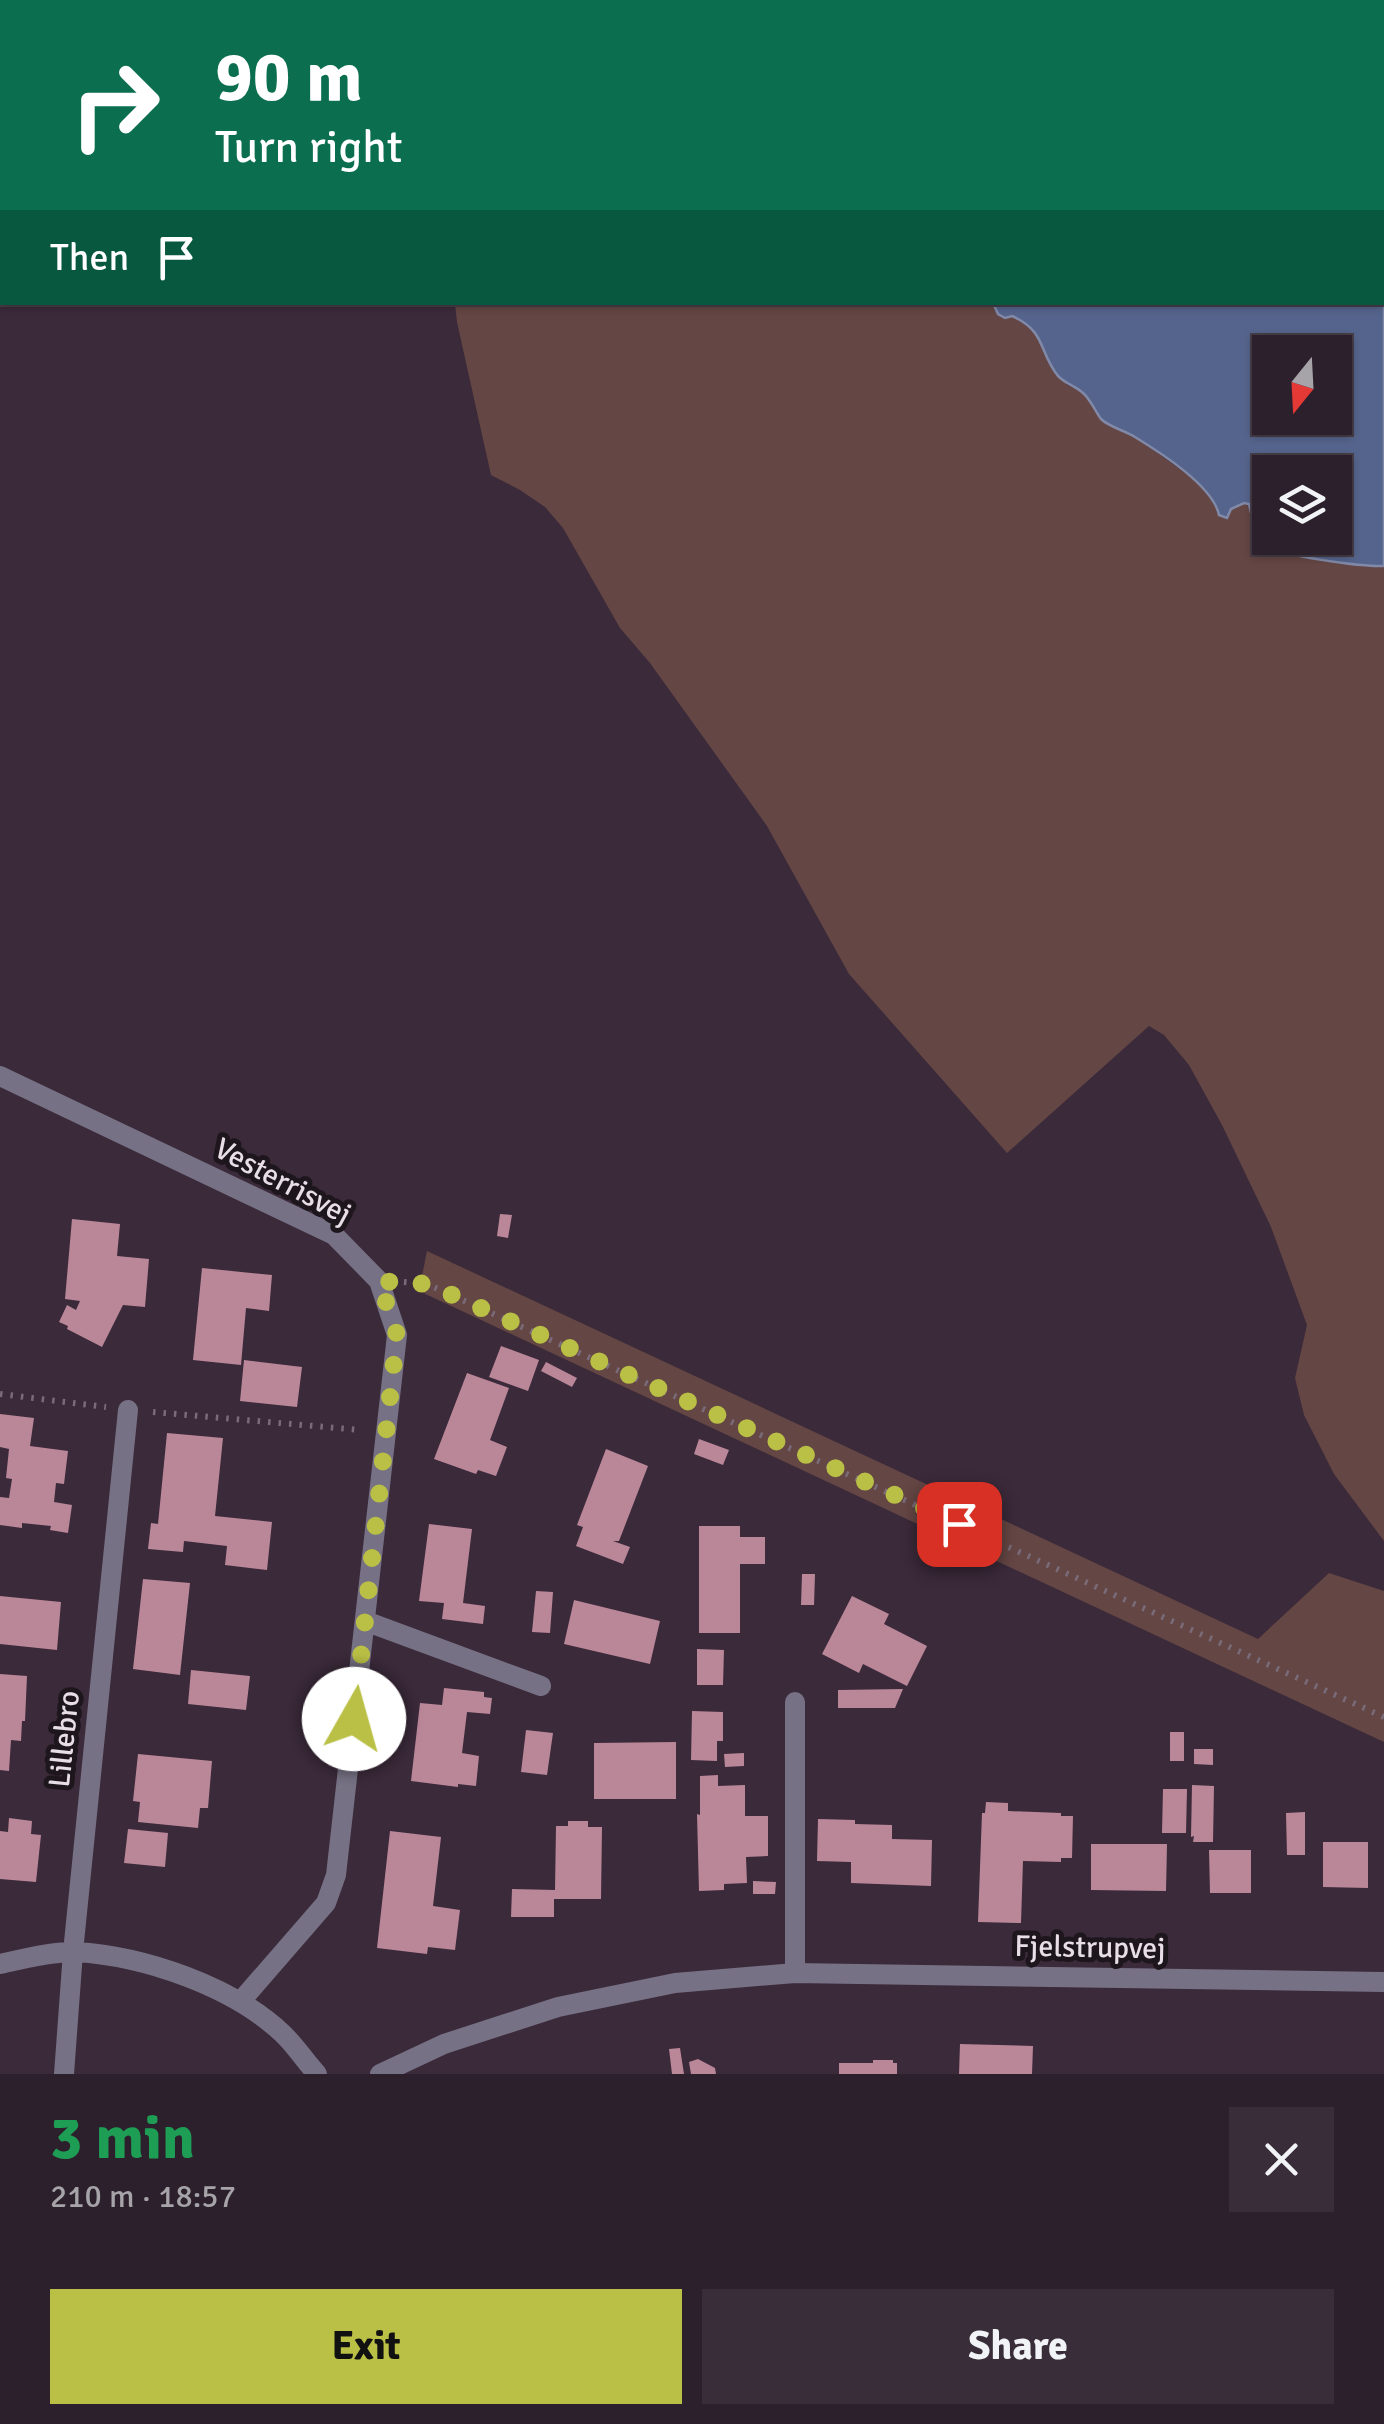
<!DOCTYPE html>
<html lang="en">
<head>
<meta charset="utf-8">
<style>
	:root { --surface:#2c202c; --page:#382d38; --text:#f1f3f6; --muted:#a6a3a9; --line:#483e48; --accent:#bac045 }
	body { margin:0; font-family:Signika,sans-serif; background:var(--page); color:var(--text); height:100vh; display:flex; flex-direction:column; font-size:38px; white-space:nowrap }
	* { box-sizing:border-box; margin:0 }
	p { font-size:32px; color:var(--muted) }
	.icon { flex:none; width:55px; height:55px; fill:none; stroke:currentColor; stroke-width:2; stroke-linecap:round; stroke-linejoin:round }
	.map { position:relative; height:2074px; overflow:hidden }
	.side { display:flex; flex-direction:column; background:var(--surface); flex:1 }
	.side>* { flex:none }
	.hud { position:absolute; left:0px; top:0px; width:1385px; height:305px; box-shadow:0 2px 8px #0004,0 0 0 2px var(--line); background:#0b6e4f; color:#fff; overflow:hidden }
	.needle { width:65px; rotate:198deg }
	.fabs { position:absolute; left:1252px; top:335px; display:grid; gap:20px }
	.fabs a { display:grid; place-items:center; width:100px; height:100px; border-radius:0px; background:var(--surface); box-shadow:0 2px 8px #0004,0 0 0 2px var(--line); font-size:50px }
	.pin { position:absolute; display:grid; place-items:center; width:85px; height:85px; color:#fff; margin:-42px; border-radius:20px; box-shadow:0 5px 15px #0006 }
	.me { position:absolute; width:110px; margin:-55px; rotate:7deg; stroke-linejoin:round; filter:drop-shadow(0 0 8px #0008) }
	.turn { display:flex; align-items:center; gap:35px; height:210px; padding:0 50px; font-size:45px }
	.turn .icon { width:130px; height:130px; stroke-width:2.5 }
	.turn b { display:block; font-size:70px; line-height:85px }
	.then { display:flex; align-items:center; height:95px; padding:0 50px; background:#0003; gap:20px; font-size:38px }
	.round { display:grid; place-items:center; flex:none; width:105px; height:105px; border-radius:0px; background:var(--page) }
	.overview { display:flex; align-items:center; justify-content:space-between; height:170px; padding:0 50px }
	h1 { font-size:60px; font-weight:700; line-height:75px; color:#1e9e55 }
	.primary-button { display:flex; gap:20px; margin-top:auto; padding:20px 50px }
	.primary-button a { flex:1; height:115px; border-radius:0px; background:var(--accent); color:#111; font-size:40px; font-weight:700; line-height:115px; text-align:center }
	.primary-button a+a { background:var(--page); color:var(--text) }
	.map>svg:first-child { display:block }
	.green { fill:#644644; fill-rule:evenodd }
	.water { fill:#55648c; stroke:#8189a8; stroke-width:2.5; fill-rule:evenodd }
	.building { fill:#ba8799 }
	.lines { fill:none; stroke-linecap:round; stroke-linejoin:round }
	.path { stroke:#7a6b79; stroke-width:6; stroke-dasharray:2.5 8; stroke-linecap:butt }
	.minor { stroke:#767184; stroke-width:20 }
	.tertiary { stroke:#767184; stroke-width:20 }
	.route { stroke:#bac045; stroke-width:18; stroke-dasharray:0 32.4 }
	.labels { text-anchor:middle; stroke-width:10; stroke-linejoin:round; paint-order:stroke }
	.street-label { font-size:30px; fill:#e8dee8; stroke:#1d161d }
</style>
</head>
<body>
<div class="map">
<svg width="1384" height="2074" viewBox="0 0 1384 2074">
	<rect width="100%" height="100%" fill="#3b2a3a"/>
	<path class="green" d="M1384 0V521L1335 472H1270V538L1275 549 1285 553 1360 566H1384V1541L1334 1474 1304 1415 1295 1378 1307 1325 1271 1227 1222 1125 1189 1065 1164 1035 1149 1026 1007 1153 849 974 767 826 650 663 620 628 563 528 545 507 520 490 491 475 457 322 455 303H993L998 314 1005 318 1012 316 1036 332 1055 371 1067 385 1081 391 1097 410 1102 419 1134 436 1199 483 1217 503 1231 509 1053 303 1382 302V2H785ZM1270 352H1335V418H1270Z
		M427 1251 1258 1639 1329 1573 1384 1591V1742L419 1291Z"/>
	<path class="water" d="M776 0H1384V566C1364 567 1273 556 1262 542 1254 532 1252 516 1249 504L1244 503 1231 509 1227 518 1219 515C1213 486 1161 453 1135 437 1126 431 1109 427 1101 419 1095 411 1091 400 1083 393 1075 386 1066 384 1058 376 1038 351 1047 332 1012 316L1005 318 998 314 993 303 1382 302V2H781ZM1270 352H1335V418H1270ZM1270 472H1335V538H1270Z"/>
	<path class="building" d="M500 1214 512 1215 508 1238 497 1236Z
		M72 1219 120 1224 117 1256 149 1259 145 1307 123 1305 102 1347 67 1329 68 1326 59 1322 67 1305 76 1310 80 1301 65 1299Z
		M202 1268 272 1275 269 1311 246 1308 241 1365 193 1360Z
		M501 1346 539 1360 528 1391 489 1377Z
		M244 1360 302 1367 297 1407 240 1401Z
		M546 1362 577 1378 572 1387 541 1371Z
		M467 1373 509 1388 490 1440 507 1447 496 1476 478 1470 476 1474 434 1459Z
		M0 1414 34 1418 30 1446 68 1451 64 1484 56 1483 54 1502 72 1505 68 1533 50 1530 51 1526 22 1523V1528L0 1525V1497L9 1498 12 1479 6 1478 9 1449 0 1447Z
		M167 1433 223 1438 215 1516 272 1522 267 1570 225 1565 227 1546 184 1541 183 1552 148 1549 151 1523 158 1524Z
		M699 1439 729 1450 723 1465 694 1454Z
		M606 1449 648 1466 619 1541H613L630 1547 623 1564 576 1546 583 1527 577 1525Z
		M429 1524 472 1529 463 1603 485 1606 483 1624 442 1619 444 1603 419 1601Z
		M699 1526H740V1537H765V1564H740V1633H699Z
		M802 1574H815L814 1605H801Z
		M143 1579 190 1583 180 1675 133 1669Z
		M536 1591 553 1592 550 1633 532 1632Z
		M0 1596 61 1602 57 1650 0 1644Z
		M852 1596 889 1614 884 1624 927 1646 907 1686 863 1664 859 1673 822 1654Z
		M574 1600 660 1621 650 1664 564 1644Z
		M697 1649 724 1650 723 1685H697Z
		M191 1670 250 1676 246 1710 188 1704Z
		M0 1674 27 1676 25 1721H22L21 1741 11 1740 9 1771 0 1770Z
		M444 1688 484 1692V1697L492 1698 490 1714 467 1712 462 1753 479 1756 476 1786 458 1784V1787L411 1781 420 1703 442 1705Z
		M903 1689 895 1708H838V1690Z
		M692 1711 723 1712V1741H717V1761L691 1760Z
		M526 1730 553 1733 547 1775 521 1772Z
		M1170 1732H1184V1761H1170Z
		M676 1742V1799H594V1743Z
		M1194 1749H1213V1765L1194 1764Z
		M744 1753V1766L725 1767 724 1754Z
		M138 1754 212 1761 208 1808H200L198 1828 138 1822 140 1802 133 1801Z
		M718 1775V1786L745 1785V1816H768V1856L746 1857 747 1883 724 1884V1890L699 1891 697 1814 700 1815V1776Z
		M1192 1785 1214 1786 1213 1842H1193L1194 1836 1191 1837Z
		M1163 1789H1187L1186 1833H1162Z
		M986 1802 1008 1803V1811L1061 1813V1816H1073L1072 1858H1061V1862L1023 1861 1021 1923 978 1922 982 1813H985Z
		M1305 1812V1855H1287L1286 1813Z
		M9 1818 32 1821 31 1834 41 1835 36 1882 0 1879V1831L8 1832Z
		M818 1819 855 1820V1824L892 1825V1839L932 1840 931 1886 851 1883V1862L817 1861Z
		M568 1821H588V1827H602L601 1899H554V1917H511L512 1889 555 1890 556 1826H568Z
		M128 1829 168 1833 165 1867 124 1863Z
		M390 1831 441 1837 433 1906 460 1910 455 1950 428 1947 427 1954 377 1948Z
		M1323 1842H1368V1888L1323 1887Z
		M1091 1844H1167L1166 1891 1091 1890Z
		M1209 1850H1251V1893H1210Z
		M753 1881 776 1882 775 1894H753Z
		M960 2044 1033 2046 1032 2074H959Z
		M680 2048 684 2074H672L669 2049Z
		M698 2059 715 2068 716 2074H691L689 2062Z
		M873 2060H893V2063H897V2074H839V2063H873Z"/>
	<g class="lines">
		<path class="path" d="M404 1282 427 1284 1384 1717
			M0 1394 106 1407
			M153 1412 360 1430"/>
		<path class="minor" d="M0 1076 334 1235 379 1281 397 1335 336 1875 326 1903 240 2002
			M365 1621 541 1686
			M795 1702V1973
			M0 1964C22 1959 54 1951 76 1952 144 1956 232 1986 282 2033 295 2045 305 2061 317 2074
			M64 2074 73 1952 128 1410"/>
		<path class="tertiary" d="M380 2074 444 2044 558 2007 675 1983 795 1973 1384 1982"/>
	</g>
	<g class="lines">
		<path class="route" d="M354 1719 397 1335 379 1281 428 1284 959 1524"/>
	</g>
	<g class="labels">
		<g class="street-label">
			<text transform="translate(283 1181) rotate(28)" y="10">Vesterrisvej</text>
			<text transform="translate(64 1739) rotate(-84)" y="10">Lillebro</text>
			<text transform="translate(1090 1947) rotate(1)" y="10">Fjelstrupvej</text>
		</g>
	</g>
</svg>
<div class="fabs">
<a><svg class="needle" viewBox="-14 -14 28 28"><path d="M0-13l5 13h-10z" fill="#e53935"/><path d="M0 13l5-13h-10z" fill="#a6a3a9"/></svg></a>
<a><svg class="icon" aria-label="layers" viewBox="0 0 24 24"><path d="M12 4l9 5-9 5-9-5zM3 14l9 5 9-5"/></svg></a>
</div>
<div class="pin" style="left:959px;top:1524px;background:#d93025"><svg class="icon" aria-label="arrive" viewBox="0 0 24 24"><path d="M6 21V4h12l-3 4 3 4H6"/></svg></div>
<svg class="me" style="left:354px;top:1719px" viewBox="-20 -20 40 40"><circle r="19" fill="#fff"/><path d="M0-13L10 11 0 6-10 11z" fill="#bac045"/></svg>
<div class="hud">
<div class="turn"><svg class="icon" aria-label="right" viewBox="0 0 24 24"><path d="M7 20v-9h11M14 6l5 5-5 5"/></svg><div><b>90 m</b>Turn right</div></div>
<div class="then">Then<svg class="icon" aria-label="arrive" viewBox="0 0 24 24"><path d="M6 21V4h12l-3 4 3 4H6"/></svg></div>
</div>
</div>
<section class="side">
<div class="overview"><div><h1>3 min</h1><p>210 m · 18:57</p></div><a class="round"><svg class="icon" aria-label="close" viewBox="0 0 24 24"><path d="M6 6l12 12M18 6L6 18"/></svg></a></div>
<div class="primary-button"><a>Exit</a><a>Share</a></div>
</section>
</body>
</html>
